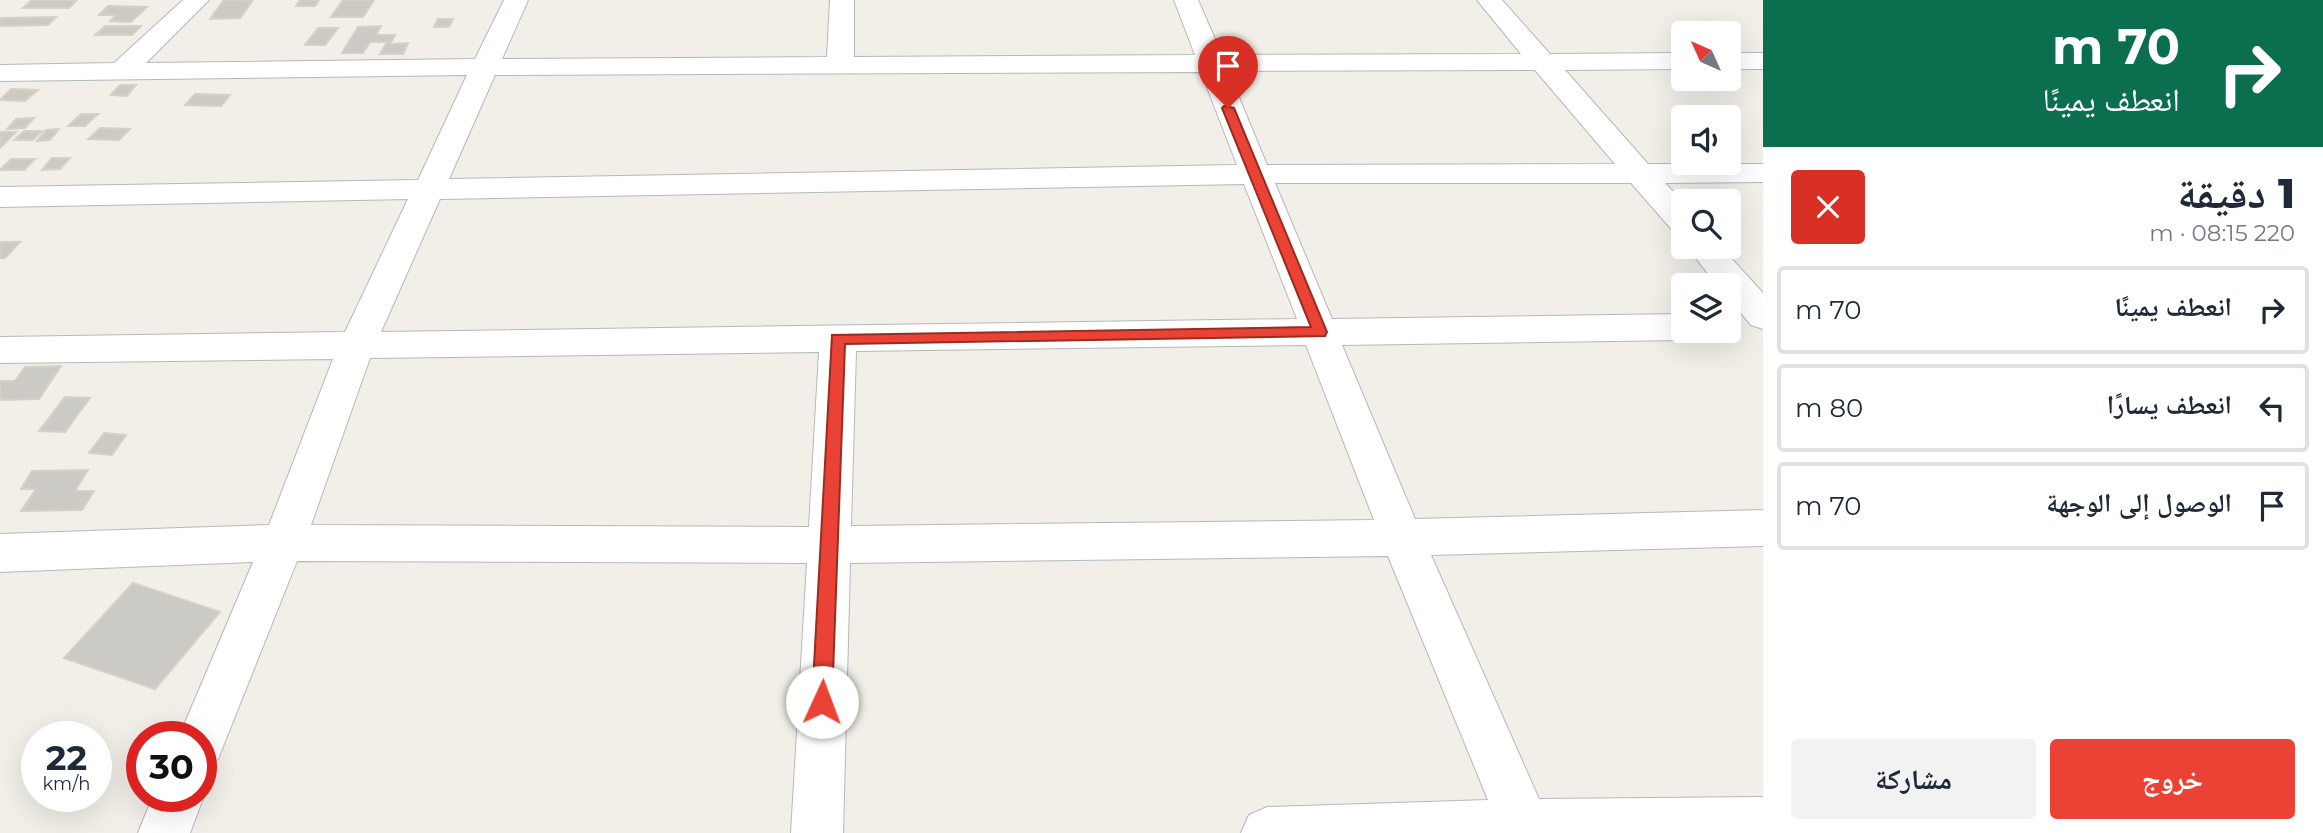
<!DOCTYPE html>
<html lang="ar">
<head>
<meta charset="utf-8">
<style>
	:root { --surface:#fff; --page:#f2f2f3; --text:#1f2937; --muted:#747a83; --line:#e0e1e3; --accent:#ea4335 }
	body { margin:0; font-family:Montserrat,"Noto Naskh Arabic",sans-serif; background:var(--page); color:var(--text); direction:rtl; height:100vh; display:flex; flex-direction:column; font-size:26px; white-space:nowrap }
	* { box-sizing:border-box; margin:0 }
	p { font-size:23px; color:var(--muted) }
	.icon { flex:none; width:38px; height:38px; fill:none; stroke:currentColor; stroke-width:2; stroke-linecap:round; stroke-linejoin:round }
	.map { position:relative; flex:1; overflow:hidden; direction:ltr }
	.details { display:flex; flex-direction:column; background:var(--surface); width:560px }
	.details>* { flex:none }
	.top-card { background:#0b6e4f; color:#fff; overflow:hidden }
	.needle { width:46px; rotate:315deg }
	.controls { position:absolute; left:1671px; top:21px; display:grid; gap:14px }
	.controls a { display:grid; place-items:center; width:70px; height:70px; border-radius:7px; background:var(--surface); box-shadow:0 7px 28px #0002; font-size:35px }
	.speed { position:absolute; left:21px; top:721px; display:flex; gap:14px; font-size:35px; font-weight:700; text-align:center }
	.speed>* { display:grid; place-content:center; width:91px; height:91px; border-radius:50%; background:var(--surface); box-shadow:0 7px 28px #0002; line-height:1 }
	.speed small { font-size:18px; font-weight:400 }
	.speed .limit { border:10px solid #d22; background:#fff; color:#111 }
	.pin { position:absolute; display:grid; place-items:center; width:60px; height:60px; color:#fff; margin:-72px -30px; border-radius:50% 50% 50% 0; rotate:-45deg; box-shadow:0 0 7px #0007 }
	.pin .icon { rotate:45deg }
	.me { position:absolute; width:77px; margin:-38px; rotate:2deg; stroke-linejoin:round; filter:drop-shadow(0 0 5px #0008) }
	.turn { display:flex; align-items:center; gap:24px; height:147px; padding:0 28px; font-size:32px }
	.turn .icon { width:91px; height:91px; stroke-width:2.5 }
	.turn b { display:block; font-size:49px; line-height:60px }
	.round { display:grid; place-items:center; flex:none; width:74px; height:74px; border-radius:7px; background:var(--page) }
	.summary { display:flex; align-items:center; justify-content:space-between; height:119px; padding:0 28px }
	h1 { font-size:42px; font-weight:800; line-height:52px }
	.primary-button { display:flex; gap:14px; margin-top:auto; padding:14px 28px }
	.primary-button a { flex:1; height:80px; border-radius:7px; background:var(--accent); color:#fff; font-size:28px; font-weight:800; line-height:80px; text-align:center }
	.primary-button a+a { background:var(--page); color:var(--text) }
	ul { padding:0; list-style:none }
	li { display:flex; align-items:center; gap:21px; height:88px; margin:0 14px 10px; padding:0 14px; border:4px solid var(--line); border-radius:7px }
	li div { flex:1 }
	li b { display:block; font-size:26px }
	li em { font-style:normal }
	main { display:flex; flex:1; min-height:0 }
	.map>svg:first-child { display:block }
	.building { fill:#cccac5; stroke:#d6d1c6; stroke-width:2 }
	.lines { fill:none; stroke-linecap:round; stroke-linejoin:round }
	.minor-casing { stroke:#b5b8bc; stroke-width:2 }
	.minor { fill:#fff; fill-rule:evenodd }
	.route { fill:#ea4335; stroke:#982c22; stroke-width:2 }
</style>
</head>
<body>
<main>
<section class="details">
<div class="top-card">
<div class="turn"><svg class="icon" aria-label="right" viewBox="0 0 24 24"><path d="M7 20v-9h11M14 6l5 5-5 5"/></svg><div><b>70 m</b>انعطف يمينًا</div></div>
</div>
<div class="summary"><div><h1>1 دقيقة</h1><p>220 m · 08:15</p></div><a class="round" style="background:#d93025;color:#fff"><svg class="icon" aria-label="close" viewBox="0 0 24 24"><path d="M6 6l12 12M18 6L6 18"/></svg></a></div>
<ul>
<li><svg class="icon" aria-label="right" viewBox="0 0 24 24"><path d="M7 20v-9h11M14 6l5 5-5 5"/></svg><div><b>انعطف يمينًا</b></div><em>70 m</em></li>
<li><svg class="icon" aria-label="left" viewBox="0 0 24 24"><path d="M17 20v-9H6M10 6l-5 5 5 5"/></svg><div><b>انعطف يسارًا</b></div><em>80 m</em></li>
<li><svg class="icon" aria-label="arrive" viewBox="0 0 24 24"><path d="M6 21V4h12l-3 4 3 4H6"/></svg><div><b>الوصول إلى الوجهة</b></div><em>70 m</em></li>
</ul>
<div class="primary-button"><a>خروج</a><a>مشاركة</a></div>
</section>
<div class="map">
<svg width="1763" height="833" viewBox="0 0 1763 833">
	<rect width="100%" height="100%" fill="#f1efe8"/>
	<path class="building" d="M32 0H77L69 8H23Z
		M224 0H253L240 18 210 19Z
		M300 0H319L315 6H296Z
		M343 0H374L363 17H331Z
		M108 6 147 7 131 22 110 21 116 15H99Z
		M56 17 48 25 0 26V18Z
		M438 19H453L449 27H434Z
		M105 26H141L132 35H95Z
		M381 26 376 35H395L390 44 408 43 403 54H380L387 42H370L363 53H342L358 27Z
		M318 28H338L325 45H305Z
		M120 85H136L127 96 111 95Z
		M11 89 38 90 25 101 0 100Z
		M195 94 230 95 221 106 185 105Z
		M81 114H98L85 126H68Z
		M34 118 25 128 7 129 16 119Z
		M100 128 130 129 119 140 88 139Z
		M59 129 50 140 37 141 46 130Z
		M24 131H42L33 140H14Z
		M0 132H16L0 148Z
		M52 158H70L60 169 42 170Z
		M11 159H35L24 170H0Z
		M0 242H20L5 258H0Z
		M61 366 39 399 0 400V381H15L25 367Z
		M65 397 90 398 65 432 39 431Z
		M104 433 126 435 112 455 89 453Z
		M88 470 75 491H94L82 510 21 511 36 489H21L32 471Z
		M133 583 220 612 155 689 64 658Z"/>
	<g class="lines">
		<defs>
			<path id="minor" d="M183 0H209L146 63 475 59 504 0H528L502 59 827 57 830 0H854V57L1195 55 1174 0H1198L1222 55 1521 54 1477 0H1502L1550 54 1684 53V69L1565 70 1648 164H1763V182L1665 183 1684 203V234L1673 231 1631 183H1275L1332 319 1684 314V331H1700L1697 336 1684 340 1342 345 1415 519 1763 510V546L1431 555 1539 799 1763 797V833H1241L1249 815 1267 807 1488 800 1388 556 850 563 843 833H791L807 563 297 561 218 759 201 766V737H179L253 562 0 572V534L269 525 333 359 0 363V337L345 332 408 199 0 207V187L418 180 467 75 0 81V65L114 63ZM1535 70 1615 164 1267 165 1228 71ZM1201 72 1237 165 449 179 495 75ZM1244 184 1297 319 381 332 440 199ZM1306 345 1374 520 851 526 856 351ZM819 352 809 527 311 525 370 358Z
				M1729 53H1763V69H1729Z
				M1687 247H1721L1763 293V329L1751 325 1729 299V285H1717Z
				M201 788 204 796 190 833H138L153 796H201Z"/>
		</defs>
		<use href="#minor" class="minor-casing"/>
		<use href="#minor" class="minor"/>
	</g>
	<path class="route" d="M1224 106 1234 108 1327 332 1325 336 845 344 832 702 829 709 822 712 815 709 812 702 832 335 1311 327 1222 108Z"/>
</svg>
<div class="controls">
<a><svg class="needle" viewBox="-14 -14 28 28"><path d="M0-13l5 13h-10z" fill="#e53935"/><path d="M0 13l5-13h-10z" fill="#747a83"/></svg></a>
<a><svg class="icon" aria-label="sound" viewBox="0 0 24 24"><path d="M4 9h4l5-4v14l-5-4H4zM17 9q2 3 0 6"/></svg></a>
<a><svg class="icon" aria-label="search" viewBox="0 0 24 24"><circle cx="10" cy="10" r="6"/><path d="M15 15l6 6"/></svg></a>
<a><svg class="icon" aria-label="layers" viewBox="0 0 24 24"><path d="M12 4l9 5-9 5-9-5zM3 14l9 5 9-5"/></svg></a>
</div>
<div class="speed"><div>22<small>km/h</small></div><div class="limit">30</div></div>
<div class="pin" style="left:1228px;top:108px;background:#d93025"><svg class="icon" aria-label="arrive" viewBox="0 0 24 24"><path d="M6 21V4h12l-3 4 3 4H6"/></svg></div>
<svg class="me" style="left:822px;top:702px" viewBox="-20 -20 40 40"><circle r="19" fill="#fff"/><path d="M0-13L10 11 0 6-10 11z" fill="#ea4335"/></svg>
</div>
</main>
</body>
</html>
